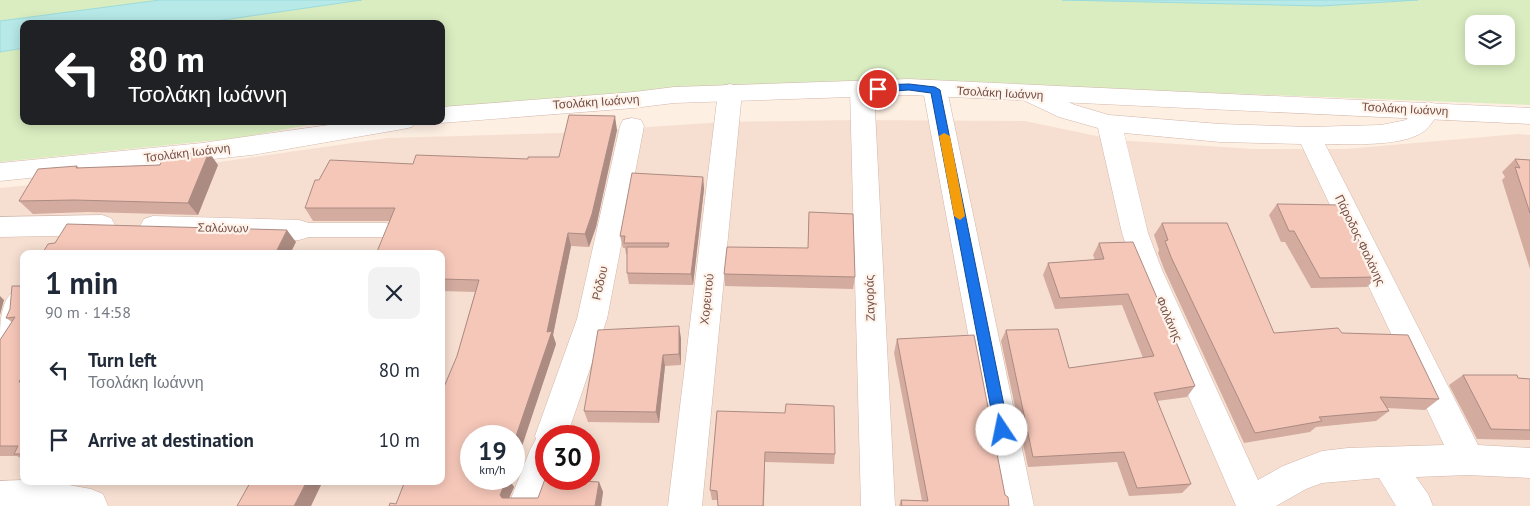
<!DOCTYPE html>
<html lang="en">
<head>
<meta charset="utf-8">
<style>
	:root { --surface:#fff; --page:#f2f2f3; --text:#1f2937; --muted:#747a83 }
	body { margin:0; font-family:"PT Sans",sans-serif; background:var(--page); color:var(--text); height:100vh; display:flex; flex-direction:column; font-size:19px; white-space:nowrap }
	* { box-sizing:border-box; margin:0 }
	p { font-size:16px; color:var(--muted) }
	.icon { flex:none; width:28px; height:28px; fill:none; stroke:currentColor; stroke-width:2; stroke-linecap:round; stroke-linejoin:round }
	.map { position:relative; flex:1; overflow:hidden }
	.details { position:absolute; left:20px; top:250px; width:425px; height:235px; display:flex; flex-direction:column; background:var(--surface); border-radius:10px; box-shadow:0 2px 12px #0003 }
	.details>* { flex:none }
	.hud { position:absolute; left:20px; top:20px; width:425px; height:105px; border-radius:10px; box-shadow:0 2px 12px #0003; background:#202124; color:#fff; overflow:hidden }
	.fabs { position:absolute; left:1465px; top:15px; display:grid; gap:10px }
	.fabs a { display:grid; place-items:center; width:50px; height:50px; border-radius:10px; background:var(--surface); box-shadow:0 2px 12px #0003; font-size:25px }
	.speed { position:absolute; left:460px; top:425px; display:flex; gap:10px; font-size:25px; font-weight:700; text-align:center }
	.speed>* { display:grid; place-content:center; width:65px; height:65px; border-radius:50%; background:var(--surface); box-shadow:0 2px 12px #0003; line-height:1 }
	.speed small { font-size:12px; font-weight:400 }
	.speed .limit { border:8px solid #d22; background:#fff; color:#111 }
	.pin { position:absolute; display:grid; place-items:center; width:42px; height:42px; color:#fff; margin:-21px; border:2px solid #fff; border-radius:50%; box-shadow:0 1px 5px #0007 }
	.me { position:absolute; width:55px; margin:-28px; rotate:349deg; stroke-linejoin:round; filter:drop-shadow(0 0 4px #0008) }
	.turn { display:flex; align-items:center; gap:18px; height:105px; padding:0 25px; font-size:22px }
	.turn .icon { width:65px; height:65px; stroke-width:2.5 }
	.turn b { display:block; font-size:35px; line-height:42px }
	.round { display:grid; place-items:center; flex:none; width:52px; height:52px; border-radius:10px; background:var(--page) }
	.overview { display:flex; align-items:center; justify-content:space-between; height:85px; padding:0 25px }
	h1 { font-size:30px; font-weight:700; line-height:38px }
	ul { padding:0; list-style:none }
	li { display:flex; align-items:center; gap:15px; height:70px; padding:0 25px }
	li div { flex:1 }
	li b { display:block; font-size:19px }
	li em { font-style:normal }
	.map>svg:first-child { display:block }
	.residential { fill:#f6dfd1; fill-rule:evenodd }
	.green { fill:#daedc0; fill-rule:evenodd }
	.water { fill:#b6e9e8; stroke:#9bdbdb }
	.lines { fill:none; stroke-linecap:round; stroke-linejoin:round }
	.service-casing { stroke:#d2b6ab; stroke-width:1 }
	.minor-casing { stroke:#d2b6ab; stroke-width:1 }
	.tertiary-casing { stroke:#d2b6ab; stroke-width:1 }
	.service { fill:#fff; fill-rule:evenodd }
	.minor { fill:#fff; fill-rule:evenodd }
	.tertiary { fill:#fff; fill-rule:evenodd }
	.wall { fill:#d3ab9f }
	.shaded-wall { fill:#ac8b82 }
	.building { fill:#f5c7b9; stroke:#ac8b82 }
	.route { fill:#1a73e8; stroke:#114b97 }
	.slow { fill:#f59e0b }
	.labels { text-anchor:middle; stroke-width:4.5; stroke-linejoin:round; paint-order:stroke }
	.street-label { font-size:12px; fill:#785047; stroke:#fff4eb }
</style>
</head>
<body>
<div class="map">
<svg width="1530" height="506" viewBox="0 0 1530 506">
	<rect width="100%" height="100%" fill="#feefe3"/>
	<path class="residential" d="M854 120 1025 121 1116 140 1253 149H1346L1518 134 1530 135V506H0V188L120 176 387 138 560 133 723 122ZM24 254H441V481H24ZM471 436H514V479H471ZM546 436H589V479H546Z"/>
	<path class="green" d="M0 0H160L0 21Z
		M363 0H1062L1321 6 1418 0H1530V105L957 83 441 113V24H195ZM1474 24H1506V56H1474Z
		M24 48V121H331L238 138 0 162V52Z"/>
	<path class="water" d="M160 0H362L195 24H24V48L0 52V21Z
		M1062 0H1418L1321 6Z"/>
	<g class="lines">
		<defs>
			<path id="service" d="M299 223H386L392 225 395 230 392 235 386 237H299L293 235 290 230 293 225Z"/>
			<path id="minor" d="M862 82 870 84 874 90 895 506H861L850 90 854 84Z
				M935 82 943 84 947 90 1034 506H1000L923 90 927 84Z
				M730 84 738 86 742 92 702 506H668L718 92 722 86Z
				M1031 86 1075 105 1109 115 1220 124 1309 127 1381 125 1406 120 1420 104 1428 102 1436 104 1440 110C1436 117 1430 127 1423 132 1401 147 1352 144 1325 144L1478 445 1530 448V478L1468 475 1416 477 1428 494 1433 506H1396L1379 478 1322 483 1306 489 1276 506H1236L1134 270 1122 233 1098 128 1059 117 1023 100 1019 94 1023 88ZM1124 133 1220 142 1301 144 1444 445 1348 448 1322 451 1283 466 1258 480 1162 270 1148 233Z
				M632 118 641 120 644 126 607 319 567 436H546V479H552L542 506H508L530 450 536 439 535 436 577 319 620 126 623 120Z
				M357 121H415L412 127 403 129 252 155 0 181V163L202 143Z
				M102 215 111 218 115 225 111 232 102 235 0 237V217Z
				M153 216 299 220 309 223 312 230 309 237 299 240 153 236 144 233 140 226 144 219Z
				M24 284C24 309 28 335 0 344 0 320 0 294 24 284Z
				M23 480 69 485 91 489 103 494 108 506H0V481Z"/>
			<path id="tertiary" d="M909 79 1530 108V124L909 95 674 103 634 108 441 123 434 121H441V107L634 92 674 87Z"/>
		</defs>
		<use href="#service" class="service-casing"/>
		<use href="#minor" class="minor-casing"/>
		<use href="#tertiary" class="tertiary-casing"/>
		<use href="#service" class="service"/>
		<use href="#minor" class="minor"/>
		<use href="#tertiary" class="tertiary"/>
	</g>
	<path class="wall" d="M617 130 596 227 589 247 571 246 553 335 556 344 514 470V436L471 479H511L510 481 514 487 509 498H538L599 482 603 492 601 506 396 504 457 356 475 292 441 291V254L389 221H313L305 208 319 180 413 164 528 159 559 157Z
		M1515 159 1530 160V269L1502 180 1505 177 1502 172Z
		M218 165 198 215 87 212 33 214 19 201 77 166 79 168Z
		M703 177 704 189 693 285 629 284 627 273V254H626L625 248H623L620 236Z
		M1277 204 1377 277 1367 287 1311 288 1285 242H1281L1269 215Z
		M809 212 855 277 853 289 725 286 724 274 808 248Z
		M1162 223 1274 333H1342L1439 399 1425 410 1387 408 1389 411 1376 421 1316 427 1310 432 1244 443 1164 269 1158 253 1159 250 1154 235Z
		M1099 243 1195 386 1187 397 1157 401 1191 484 1182 493 1129 496 1117 462 1028 467 1001 341 1006 330 1069 368 1143 358 1122 305 1055 309 1043 275 1048 263 1095 260 1093 255Z
		M24 284V460L17 456H0V340L12 322 6 318Z
		M681 338V365L665 366 659 423 588 422 584 411Z
		M897 339 1005 495 1009 506H899L901 500 922 501 894 353Z
		M1463 375 1530 379V440L1477 439 1449 385Z
		M717 411 835 454 834 464 765 462 764 506H718V500H712L710 490Z"/>
	<path class="shaded-wall" d="M615 116 617 130 596 227 589 247 585 234Z
		M209 152 218 165 198 215 188 203Z
		M703 177 704 189 693 285 691 274Z
		M287 230 296 242 290 254H275Z
		M568 233 571 246 553 335 556 344 514 470V442L547 332Z
		M0 296 4 300 0 315Z
		M679 326 681 338V365L679 354Z
		M663 355 665 366 659 423 656 412Z
		M24 373V385L19 382Z
		M504 479H511L510 481 514 487 506 505 500 495Z
		M307 481H323L311 506H294Z
		M599 482 603 492 601 506H595Z"/>
	<path class="building" d="M569 115 615 116 592 214 585 234 568 233 547 332 552 331 514 442V436H471V479H507L500 495 502 498H538L545 479 599 482 595 506H389L390 503 396 504 405 481H441V394L457 356 479 280 441 279V254H376L395 208H305L315 180H319L330 160 413 164 416 155 528 159V157H559Z
		M209 152 188 203 74 200 19 201 38 169 77 166 76 168 160 165 164 155Z
		M1515 159 1530 160V213L1515 167 1520 168Z
		M632 173 703 177 691 274 627 273V247H668L669 243H624L625 236H620Z
		M1277 204 1341 205 1377 277 1320 278 1294 231H1289Z
		M809 212 853 214 855 277 724 274 727 247 808 248Z
		M1162 223H1227L1274 333 1338 328 1342 333 1408 335 1439 399 1380 397 1389 411 1319 417 1322 421 1255 433 1171 257 1165 241 1168 240Z
		M67 224 287 230 275 254H42L48 244 55 243Z
		M1133 242 1195 386 1154 393 1191 484 1137 488 1124 452 1033 457 1006 330 1058 329 1069 368 1154 356 1128 294 1060 298 1048 263 1104 259 1099 243Z
		M24 284V373L19 382H24V454H14L18 446H0V340L15 317 6 318 10 309 12 286H23Z
		M679 326V354L663 355 656 412 584 411 598 330Z
		M974 335 1005 495 1008 497 1009 506H902L901 500 928 501 897 339Z
		M1463 375H1517L1518 378 1530 379V430L1491 429Z
		M786 404 834 406 835 454 765 452 763 506H718L717 491 710 490 717 411 785 413Z
		M251 481H307L294 506H237Z"/>
	<path class="route" d="M909 84 935 87 940 90 1009 430 1007 435 1002 436 997 435 995 430 931 93 909 90 878 92 873 89 878 85Z"/>
	<path class="slow" d="M944 133 950 136 965 216 960 220 954 216 939 136Z"/>
	<g class="labels">
		<g class="street-label">
			<text transform="translate(1000 93) rotate(3)" y="4">Τσολάκη Ιωάννη</text>
			<text transform="translate(596 102) rotate(-4)" y="4">Τσολάκη Ιωάννη</text>
			<text transform="translate(1405 109) rotate(3)" y="4">Τσολάκη Ιωάννη</text>
			<text transform="translate(187 153) rotate(-7)" y="4">Τσολάκη Ιωάννη</text>
			<text transform="translate(223 228) rotate(1)" y="4">Σαλώνων</text>
			<text transform="translate(1360 240) rotate(64)" y="4">Πάροδος Φαλάνης</text>
			<text transform="translate(600 283) rotate(-77)" y="4">Ρόδου</text>
			<text transform="translate(870 298) rotate(-92)" y="4">Ζαγοράς</text>
			<text transform="translate(707 299) rotate(-84)" y="4">Χορευτού</text>
			<text transform="translate(1169 319) rotate(66)" y="4">Φαλάνης</text>
		</g>
	</g>
</svg>
<div class="fabs">
<a><svg class="icon" aria-label="layers" viewBox="0 0 24 24"><path d="M12 4l9 5-9 5-9-5zM3 14l9 5 9-5"/></svg></a>
</div>
<div class="speed"><div>19<small>km/h</small></div><div class="limit">30</div></div>
<div class="pin" style="left:878px;top:89px;background:#d93025"><svg class="icon" aria-label="arrive" viewBox="0 0 24 24"><path d="M6 21V4h12l-3 4 3 4H6"/></svg></div>
<svg class="me" style="left:1002px;top:430px" viewBox="-20 -20 40 40"><circle r="19" fill="#fff"/><path d="M0-13L10 11 0 6-10 11z" fill="#1a73e8"/></svg>
<div class="hud">
<div class="turn"><svg class="icon" aria-label="left" viewBox="0 0 24 24"><path d="M17 20v-9H6M10 6l-5 5 5 5"/></svg><div><b>80 m</b>Τσολάκη Ιωάννη</div></div>
</div>
<section class="details">
<div class="overview"><div><h1>1 min</h1><p>90 m · 14:58</p></div><a class="round"><svg class="icon" aria-label="close" viewBox="0 0 24 24"><path d="M6 6l12 12M18 6L6 18"/></svg></a></div>
<ul>
<li><svg class="icon" aria-label="left" viewBox="0 0 24 24"><path d="M17 20v-9H6M10 6l-5 5 5 5"/></svg><div><b>Turn left</b><p>Τσολάκη Ιωάννη</p></div><em>80 m</em></li>
<li><svg class="icon" aria-label="arrive" viewBox="0 0 24 24"><path d="M6 21V4h12l-3 4 3 4H6"/></svg><div><b>Arrive at destination</b></div><em>10 m</em></li>
</ul>
</section>
</div>
</body>
</html>
